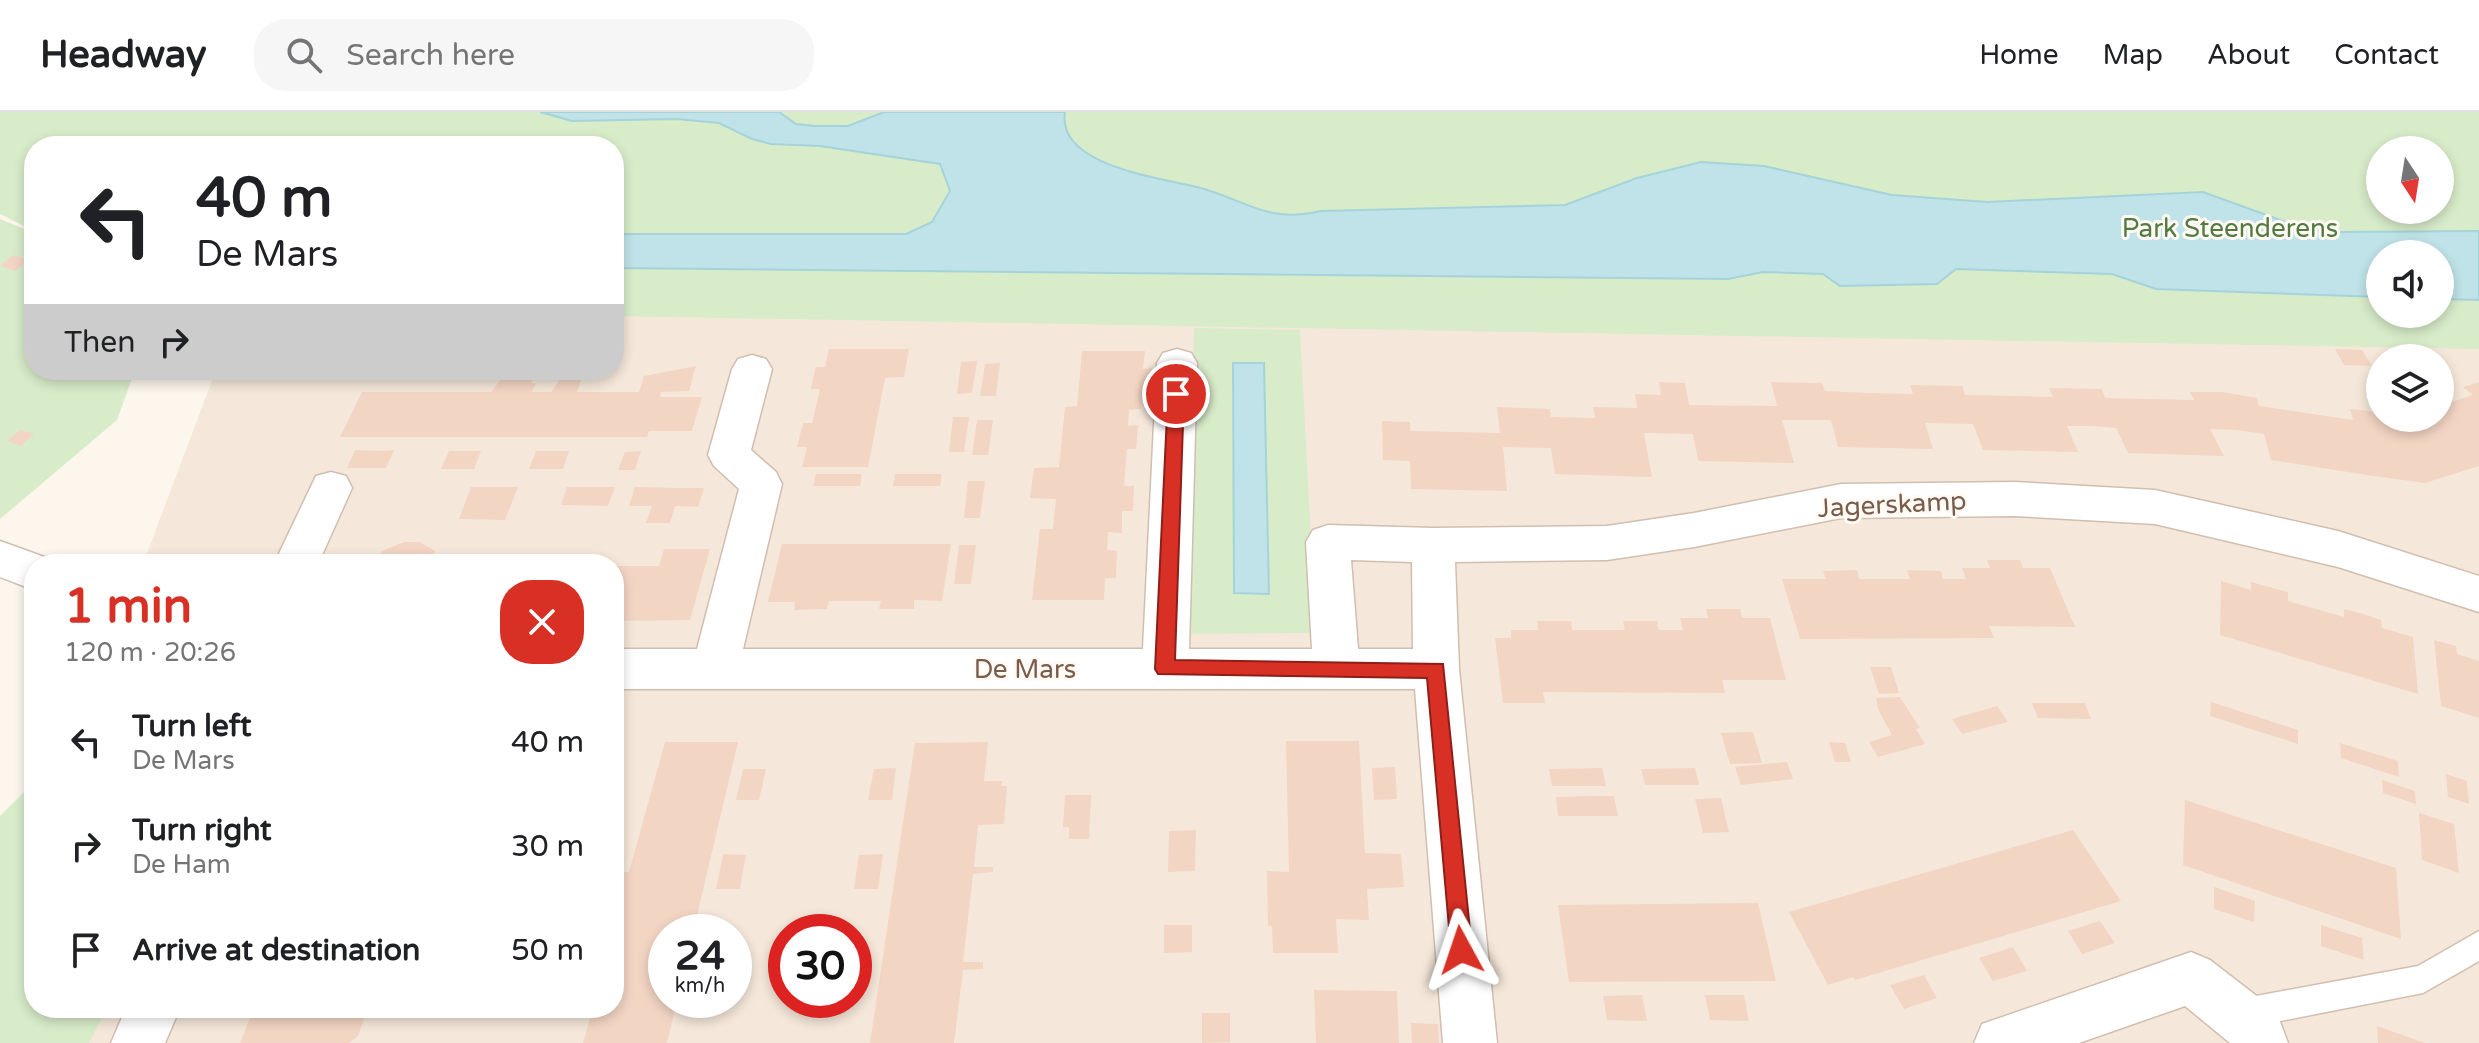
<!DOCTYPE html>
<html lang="en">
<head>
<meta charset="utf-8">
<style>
	:root { --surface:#fff; --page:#f6f6f6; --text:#202124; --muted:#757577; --line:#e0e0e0; --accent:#d93025 }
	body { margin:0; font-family:"Varela Round",sans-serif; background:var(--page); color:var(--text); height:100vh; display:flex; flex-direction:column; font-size:30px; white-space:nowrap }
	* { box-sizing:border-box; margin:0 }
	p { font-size:26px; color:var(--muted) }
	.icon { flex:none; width:44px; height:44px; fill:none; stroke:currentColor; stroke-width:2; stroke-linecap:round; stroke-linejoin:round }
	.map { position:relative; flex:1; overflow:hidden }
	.panel { position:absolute; left:24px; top:442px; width:600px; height:464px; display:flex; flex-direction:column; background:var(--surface); border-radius:32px; box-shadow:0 4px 12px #0003 }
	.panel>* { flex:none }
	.banner { position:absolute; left:24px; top:24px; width:600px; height:244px; border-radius:32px; box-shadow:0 4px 12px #0003; background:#fff; color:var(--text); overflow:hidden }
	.needle { width:52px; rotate:168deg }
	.buttons { position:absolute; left:2366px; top:24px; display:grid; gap:16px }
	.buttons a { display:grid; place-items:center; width:88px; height:88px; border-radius:50%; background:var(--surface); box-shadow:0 4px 12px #0003; font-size:40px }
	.speed { position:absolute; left:648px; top:802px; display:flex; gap:16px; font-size:40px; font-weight:700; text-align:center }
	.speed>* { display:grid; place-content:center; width:104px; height:104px; border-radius:50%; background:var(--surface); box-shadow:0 4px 12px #0003; line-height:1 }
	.speed small { font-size:20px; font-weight:400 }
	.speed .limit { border:12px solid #d22; background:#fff; color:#111 }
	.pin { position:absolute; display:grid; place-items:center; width:68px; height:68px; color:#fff; margin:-34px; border:4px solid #fff; border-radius:50%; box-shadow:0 2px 8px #0007 }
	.me { position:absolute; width:88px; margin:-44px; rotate:355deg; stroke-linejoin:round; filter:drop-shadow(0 0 6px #0008) }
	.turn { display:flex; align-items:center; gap:28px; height:168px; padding:0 40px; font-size:36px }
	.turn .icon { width:104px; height:104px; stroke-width:2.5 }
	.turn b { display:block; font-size:56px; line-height:68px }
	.then { display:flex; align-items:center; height:76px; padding:0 40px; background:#0003; gap:16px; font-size:30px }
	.round { display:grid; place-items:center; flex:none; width:84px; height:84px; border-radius:32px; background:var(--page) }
	.overview { display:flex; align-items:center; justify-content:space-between; height:136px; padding:0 40px }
	h1 { font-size:48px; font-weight:700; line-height:60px; color:var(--accent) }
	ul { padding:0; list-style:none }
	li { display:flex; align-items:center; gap:24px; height:104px; padding:0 40px }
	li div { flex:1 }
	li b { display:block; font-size:30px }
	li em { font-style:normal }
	header { display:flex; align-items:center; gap:48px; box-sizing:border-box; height:112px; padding:0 40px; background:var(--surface); border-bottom:2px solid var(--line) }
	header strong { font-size:38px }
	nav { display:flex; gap:44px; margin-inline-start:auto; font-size:28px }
	.search { width:560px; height:72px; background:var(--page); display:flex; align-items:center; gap:20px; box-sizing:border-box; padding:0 28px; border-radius:32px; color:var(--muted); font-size:30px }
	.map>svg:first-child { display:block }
	.residential { fill:#f5e8da; fill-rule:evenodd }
	.green { fill:#d8ecc9; fill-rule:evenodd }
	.water { fill:#bfe3e8; stroke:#a5d3da; stroke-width:2 }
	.building { fill:#f3d5c3 }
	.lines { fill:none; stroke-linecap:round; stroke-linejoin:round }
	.lane-casing { stroke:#d1beb0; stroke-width:3 }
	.street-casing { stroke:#d1beb0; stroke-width:3 }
	.lane { fill:#fff; fill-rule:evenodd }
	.street { fill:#fff; fill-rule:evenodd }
	.route { fill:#d93025; stroke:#8d1f18; stroke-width:2 }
	.labels { text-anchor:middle; stroke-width:6; stroke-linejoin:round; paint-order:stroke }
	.park-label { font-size:26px; fill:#537a41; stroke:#fffaf3 }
	.street-label { font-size:26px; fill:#7a5c4d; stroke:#fffaf3 }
</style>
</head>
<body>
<header>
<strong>Headway</strong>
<div class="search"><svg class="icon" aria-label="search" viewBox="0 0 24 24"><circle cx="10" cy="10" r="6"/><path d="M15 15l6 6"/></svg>Search here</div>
<nav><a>Home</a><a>Map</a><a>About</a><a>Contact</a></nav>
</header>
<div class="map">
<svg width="2479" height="931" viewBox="0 0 2479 931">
	<rect width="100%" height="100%" fill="#fdf6ec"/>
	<path class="residential" d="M0 0H2479V931H0V836L34 896H614V452H143L216 258H614V34H34ZM2380 38H2440V98H2380ZM2380 142H2440V202H2380ZM2380 246H2440V306H2380ZM666 820H734V888H666ZM786 820H854V888H786Z"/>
	<path class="green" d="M0 0H2479V237L614 204V34H34V119L0 102ZM2380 38H2440V98H2380ZM2380 142H2440V202H2380Z
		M0 107 34 121V258H135L117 308 0 407Z
		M1194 216 1300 218 1316 521 1186 522ZM1263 251 1269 481H1234L1233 252Z
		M34 670V896H107L89 931H0V704Z"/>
	<path class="water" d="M540 0H779L796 12 815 14H848L884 0H1065C1056 56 1167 66 1204 77 1251 91 1268 111 1321 99L1565 93 1637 66 1701 50 1764 54 1892 83 1987 90 2203 80 2294 113 2339 120 2479 119V188L2440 187V142H2380V185L2156 177 2112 162 1956 157 1937 172 1840 174 1823 162 1763 160 1728 167 614 156V122H906L932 110 950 79 940 52 820 34 771 32 752 27 719 11 676 7 572 9Z
		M1233 251H1264L1269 482 1234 481Z"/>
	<path class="building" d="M13 143 28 148 16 159 0 154Z
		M829 237H909L904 265 885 266 868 355H802L807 335H797L803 311H812L820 277H811L813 266 816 255H825Z
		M2335 237 2362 238 2372 254 2344 253Z
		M1082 239H1145L1143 257 1153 256 1152 279 1142 278 1141 297 1129 298 1128 314 1138 313 1136 337H1127L1124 374H1134L1133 399H1122V421L1108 420 1107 438 1117 439 1116 466H1105L1104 488H1032L1040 417H1053L1056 387 1030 386 1034 356 1059 355 1065 295 1077 294Z
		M977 249 972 281 957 282 961 250Z
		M1000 251 996 284H980L985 252Z
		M696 254 689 279 661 280 660 285H702L692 319H649L647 325H340L362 280H491L504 263H534L531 271H536L532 280H551L563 263H583L577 280H639L644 264Z
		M1659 270 1685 271 1689 293 1777 294 1771 270 1822 271 1825 279 1869 281 1913 282 1910 273 1962 274 1965 283 2053 285 2049 276 2102 277 2105 286 2194 288 2190 280H2222L2257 286 2259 294 2353 308 2350 297 2380 300V306H2440V294L2473 283 2463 275 2479 270V354L2425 371 2373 364 2271 348 2264 322 2237 318 2210 317 2224 344 2128 341 2116 316 2092 314H2067L2078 340 1983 338 1973 312 1925 311 1933 337 1838 335 1831 308H1782L1794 351 1698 349 1693 322 1644 321 1652 365 1555 362 1551 336 1503 335 1507 379 1411 377 1410 349 1383 348 1382 309 1410 310V319L1500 321 1497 295 1550 297 1551 305 1595 306 1593 295 1637 296 1635 282 1661 283Z
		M953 305H969L964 340H949Z
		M977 308H993L988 343H972Z
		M20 318 34 322 21 334 7 329Z
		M355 338 378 339 394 338 386 356H347Z
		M449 339H481L474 357H441Z
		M536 339H569L563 357H529Z
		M641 339 635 358H618L625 340Z
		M816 362H862L860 374H813Z
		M895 362H942L940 374H893Z
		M968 369H985L980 406H964Z
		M471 375H518L505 408 459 407Z
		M567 375H615L608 394 561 393Z
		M635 375 680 376H704L698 395 675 394 670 411H646L652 394H629Z
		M404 430H420L435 439 430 452H377L382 439Z
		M782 432H951L942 489 914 488V497H879L881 489H829L827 497 794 498 795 490H768Z
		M959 433H976L971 472H954Z
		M664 437H710L690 508 614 509V454H659Z
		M1987 448H2020L2023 456H2050L2075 515 1989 514 1994 526 1800 527 1782 467H1826L1823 459 1857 458 1859 467H1910L1907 458 1941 459 1943 467H1966L1962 456H1990Z
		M2221 469 2251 478V470L2288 480V489L2344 505V497L2363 502 2381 508 2382 516 2413 525 2418 582 2220 523Z
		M1706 497H1740L1742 506H1770L1786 568H1722L1725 581 1543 580 1545 591H1503L1495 526H1511V518H1538L1537 509H1571L1572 518H1625L1623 509H1657L1659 518H1683L1680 506H1708Z
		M2434 528 2456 534 2457 542 2479 549V606L2441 594Z
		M1870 555H1891L1899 581 1879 582Z
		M1900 585 1920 616 1916 617 1925 632 1878 645 1869 630 1892 623 1878 597 1876 586Z
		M2211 590 2298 618V632L2210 604Z
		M2032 591H2085L2091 607 2038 606Z
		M1997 594 2008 610 1962 622 1952 607Z
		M1753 620 1762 651 1730 652 1721 621Z
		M1286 629H1359L1365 741 1401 742 1404 775 1367 777 1369 808 1336 807 1338 841H1273L1272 814H1268L1267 759 1289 760Z
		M665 630H738L693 820H666V888H677L667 931H583L593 896H614V817L617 806H614V760H629Z
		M988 630 984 669H1002L1001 674H1007L1004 712 978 713 974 755H993V760L973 762 963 850H983V857L963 858 954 931H870L915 631Z
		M1829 630 1845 631 1851 650H1835Z
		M2340 631 2398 649 2399 665 2341 646Z
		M1787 650 1793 667 1741 673 1735 655Z
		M1395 655 1397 687 1374 688 1372 656Z
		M896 656 892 688H868L874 657Z
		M1602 656 1606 674H1552L1549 657Z
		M1695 656 1699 673H1645L1641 657Z
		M743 657H766L759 688H736Z
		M2446 662 2467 669 2469 692 2448 685Z
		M2382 668 2415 679 2416 692 2383 681Z
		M1065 683H1091L1089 727H1069V715H1063Z
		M1590 684H1614L1618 704H1558L1556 685Z
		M1721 686 1729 720 1703 721 1695 687Z
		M2185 688 2396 756 2401 827 2183 753Z
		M2419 701 2454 712 2459 761 2422 748Z
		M1196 718 1195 759 1168 760 1169 719Z
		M2073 718 2121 789 1855 868 1853 865 1828 873 1789 800Z
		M723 742 746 743 740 777H716Z
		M883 742 878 777H854L859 743Z
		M2214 775 2255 789 2254 810 2214 797Z
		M1758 791 1776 869 1569 870 1558 793Z
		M2100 809 2115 831 2082 842 2068 819Z
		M1164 813H1192V840L1164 841Z
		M2321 813 2362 826 2364 848 2321 834Z
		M2013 835 2027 859 1993 869 1979 846Z
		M854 836H869L864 874H854Z
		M1924 863 1937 886 1904 897 1890 873Z
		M1314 878 1397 879 1399 931H1316Z
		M1642 883 1647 909 1607 908 1603 884Z
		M1705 883H1744L1749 909 1710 908Z
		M254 896H368L358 924 349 931H240Z
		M1202 901H1230V930L1202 931Z
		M1411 911 1438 912 1439 931H1412Z
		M2377 914 2425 931H2378Z"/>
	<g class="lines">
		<defs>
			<path id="lane" d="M2479 819V849L2423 881 2240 917 2230 912 2225 902 2230 892 2240 887 2418 854Z"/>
			<path id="street" d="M1177 237 1191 241 1197 251 1189 537H1312L1306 430 1313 418 1328 413 1433 416 1607 414 1694 401 1841 372 2015 370 2155 378 2338 419 2479 464V500L2338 455 2155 412 2015 404 1841 406 1694 435 1607 448 1455 450 1459 557 1497 931H1443L1415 577H614V537H697L739 377 714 354 708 343 732 257 738 247 752 243 766 247 772 257 751 338 776 360 782 372 743 537H1143L1157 251 1163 241ZM1351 448 1412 450 1413 537H1358Z
				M331 360 346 364 352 376 318 452H274L316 364Z
				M0 429 50 447 52 452H34V478L0 465Z
				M2191 840 2210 848 2276 899 2288 931H2230L2185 894 2079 931H1974L1982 912Z
				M126 896H180L165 931H111Z"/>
		</defs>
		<use href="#lane" class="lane-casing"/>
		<use href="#street" class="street-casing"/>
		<use href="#lane" class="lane"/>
		<use href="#street" class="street"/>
	</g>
	<path class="route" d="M1176 276 1184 282 1175 548 1443 552 1472 838 1469 845 1461 848 1454 845 1451 838 1427 566 1158 562 1155 557 1168 282Z"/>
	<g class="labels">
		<g class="park-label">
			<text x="2230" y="125">Park Steenderens</text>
		</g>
		<g class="street-label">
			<text transform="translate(1892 392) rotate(-3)" y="9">Jagerskamp</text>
			<text x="1025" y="566">De Mars</text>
		</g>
	</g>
</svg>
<div class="buttons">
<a><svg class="needle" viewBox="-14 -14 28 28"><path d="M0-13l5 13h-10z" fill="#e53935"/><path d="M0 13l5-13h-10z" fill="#757577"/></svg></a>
<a><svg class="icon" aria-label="sound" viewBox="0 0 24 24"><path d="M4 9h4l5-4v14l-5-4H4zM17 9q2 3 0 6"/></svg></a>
<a><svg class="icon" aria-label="layers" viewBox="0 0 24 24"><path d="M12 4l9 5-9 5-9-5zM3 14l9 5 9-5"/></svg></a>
</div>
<div class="speed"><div>24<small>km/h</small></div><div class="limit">30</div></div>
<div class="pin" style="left:1176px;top:282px;background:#d93025"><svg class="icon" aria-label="arrive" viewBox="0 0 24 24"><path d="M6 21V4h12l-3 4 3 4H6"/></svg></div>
<svg class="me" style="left:1461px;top:838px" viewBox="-20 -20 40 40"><path d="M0-17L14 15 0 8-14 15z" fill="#d93025" stroke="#fff" stroke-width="4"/></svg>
<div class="banner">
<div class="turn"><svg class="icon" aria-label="left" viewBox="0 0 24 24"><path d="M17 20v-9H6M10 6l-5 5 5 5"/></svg><div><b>40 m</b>De Mars</div></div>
<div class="then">Then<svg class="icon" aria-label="right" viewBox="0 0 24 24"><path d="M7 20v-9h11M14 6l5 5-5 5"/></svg></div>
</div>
<section class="panel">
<div class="overview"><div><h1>1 min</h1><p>120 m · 20:26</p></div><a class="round" style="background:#d93025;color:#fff"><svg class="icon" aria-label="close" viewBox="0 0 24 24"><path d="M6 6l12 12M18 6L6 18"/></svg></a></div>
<ul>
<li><svg class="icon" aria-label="left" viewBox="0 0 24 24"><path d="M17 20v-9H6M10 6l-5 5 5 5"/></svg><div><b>Turn left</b><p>De Mars</p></div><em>40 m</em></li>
<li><svg class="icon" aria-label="right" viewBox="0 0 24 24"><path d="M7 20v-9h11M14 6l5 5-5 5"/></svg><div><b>Turn right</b><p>De Ham</p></div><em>30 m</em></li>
<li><svg class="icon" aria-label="arrive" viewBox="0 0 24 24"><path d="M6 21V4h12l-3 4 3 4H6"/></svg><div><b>Arrive at destination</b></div><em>50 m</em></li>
</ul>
</section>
</div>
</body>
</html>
